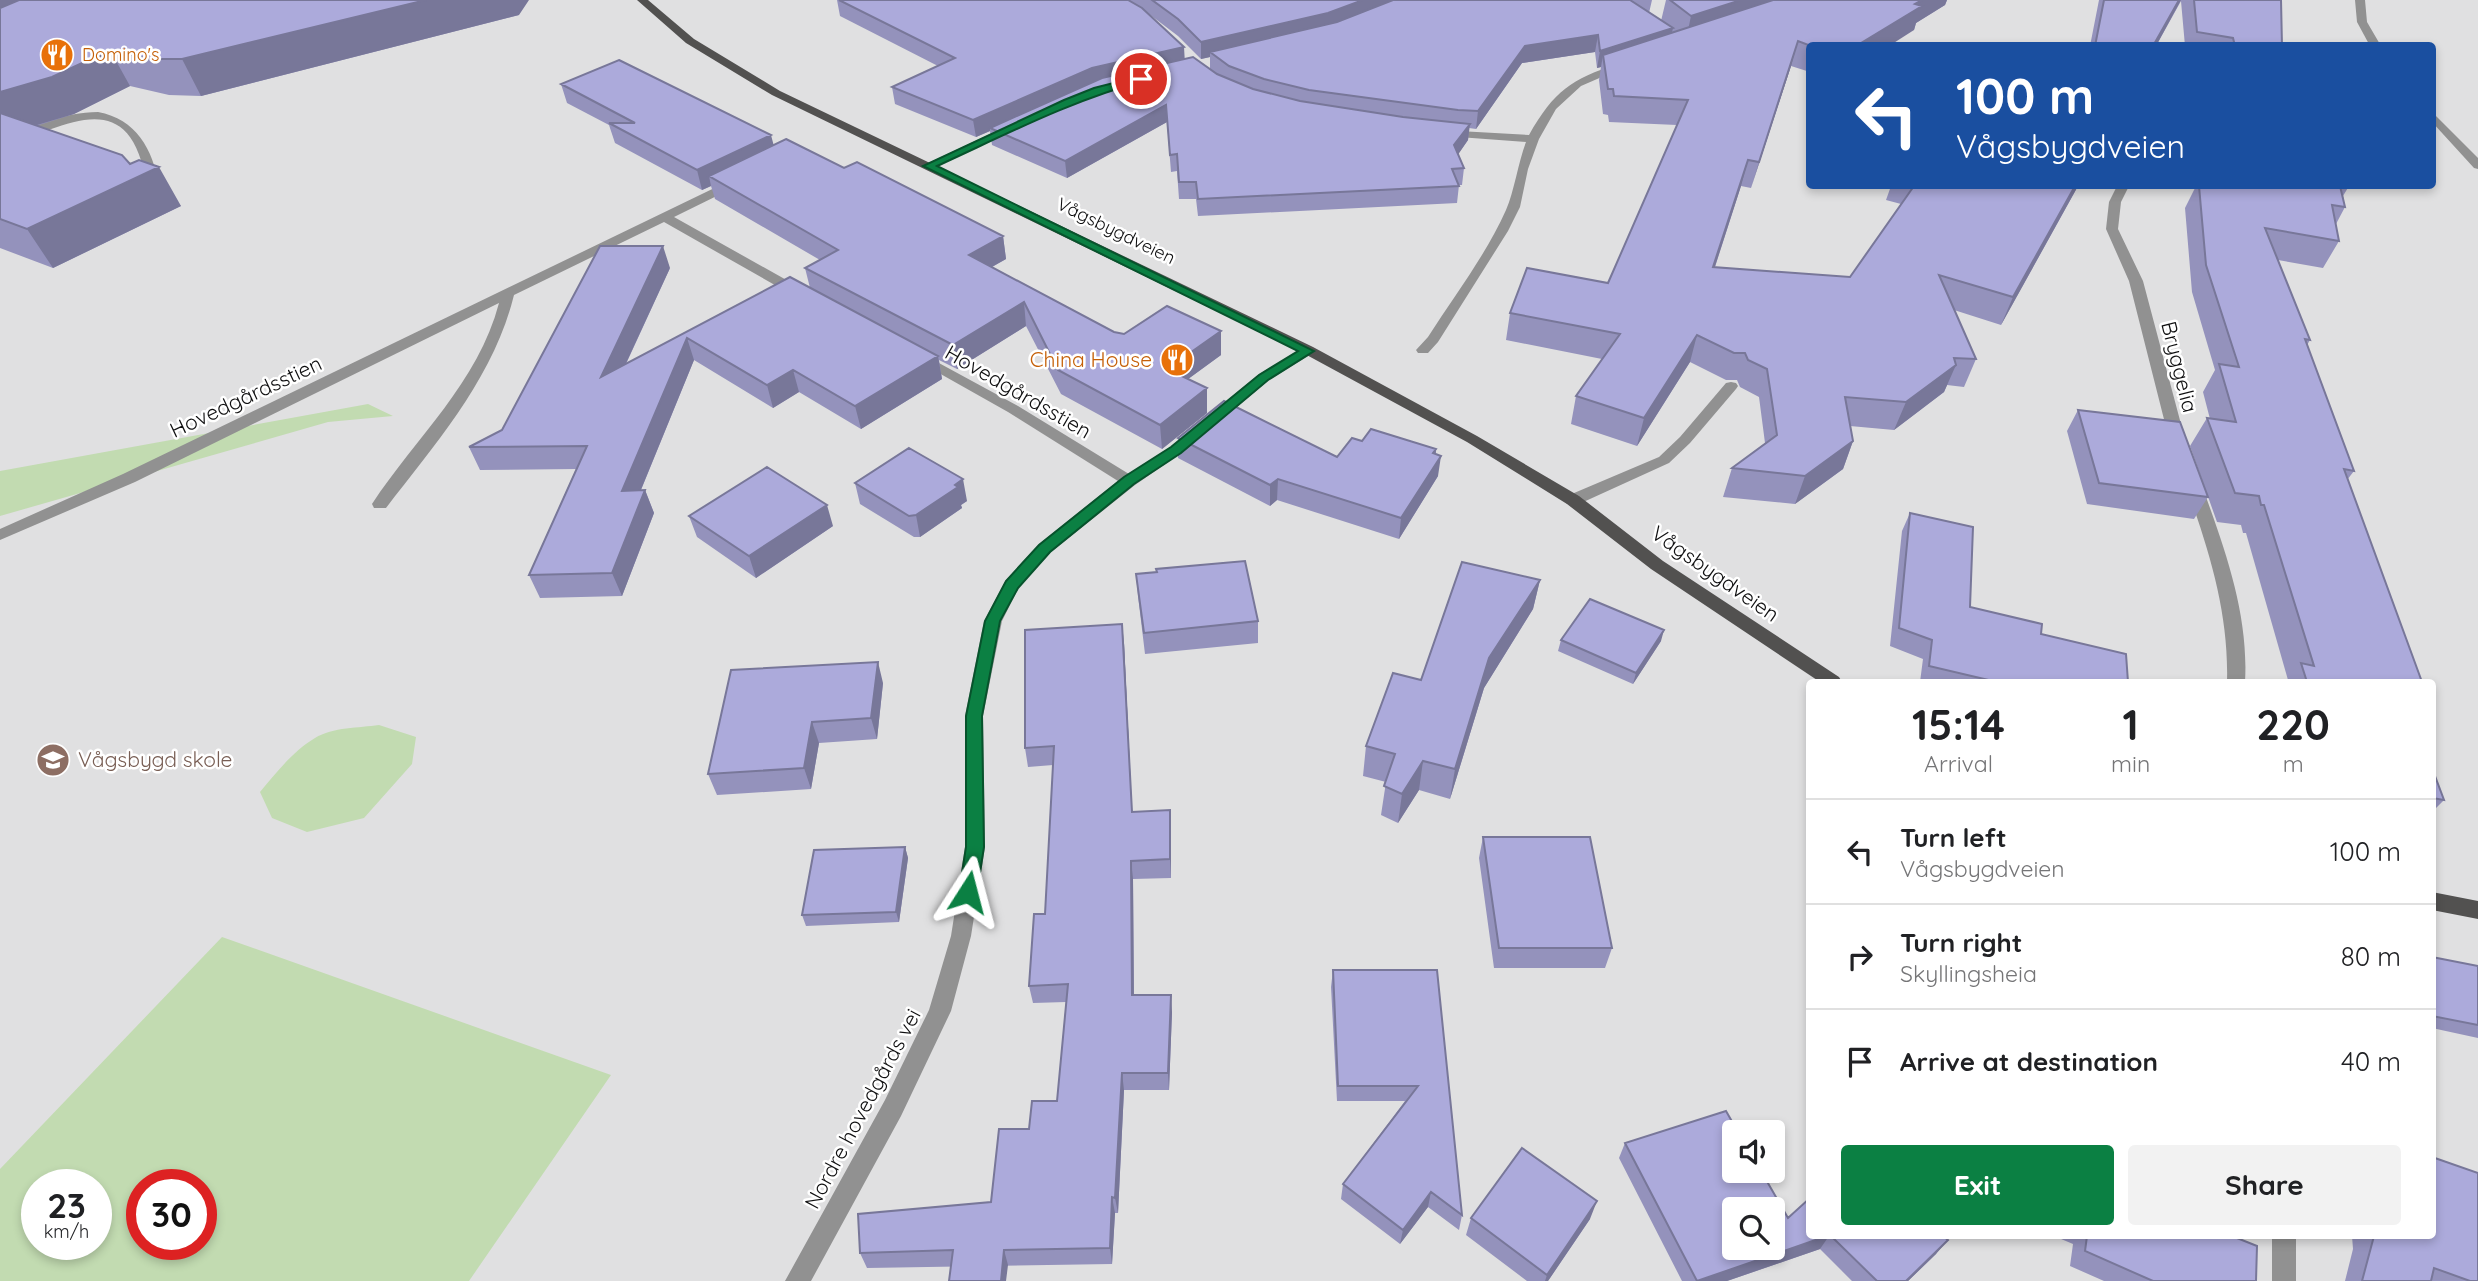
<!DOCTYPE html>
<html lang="en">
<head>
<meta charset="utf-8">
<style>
	:root { --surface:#fff; --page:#f2f2f2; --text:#202124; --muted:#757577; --line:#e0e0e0; --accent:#0b8043 }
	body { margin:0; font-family:Quicksand,sans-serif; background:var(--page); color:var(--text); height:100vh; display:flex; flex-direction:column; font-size:26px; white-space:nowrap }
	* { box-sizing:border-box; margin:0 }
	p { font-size:23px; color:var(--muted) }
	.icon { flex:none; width:38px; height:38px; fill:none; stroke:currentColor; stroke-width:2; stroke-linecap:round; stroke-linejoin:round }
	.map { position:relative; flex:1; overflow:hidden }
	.side { position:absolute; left:1806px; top:679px; width:630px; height:560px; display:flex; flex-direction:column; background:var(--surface); border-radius:7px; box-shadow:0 4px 10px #0003 }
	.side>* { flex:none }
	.banner { position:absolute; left:1806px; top:42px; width:630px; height:147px; border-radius:7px; box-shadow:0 4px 10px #0003; background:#1a4fa0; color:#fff; overflow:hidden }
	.fabs { position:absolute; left:1722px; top:1120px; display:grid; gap:14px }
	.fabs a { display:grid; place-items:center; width:63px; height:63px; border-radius:7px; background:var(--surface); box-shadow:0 4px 10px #0003; font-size:35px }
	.speed { position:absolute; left:21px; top:1169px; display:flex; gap:14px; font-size:35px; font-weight:700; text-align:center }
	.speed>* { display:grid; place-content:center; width:91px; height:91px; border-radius:50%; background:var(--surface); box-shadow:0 4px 10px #0003; line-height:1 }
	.speed small { font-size:18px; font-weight:400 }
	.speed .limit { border:10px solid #d22; background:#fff; color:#111 }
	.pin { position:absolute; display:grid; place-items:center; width:60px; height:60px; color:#fff; margin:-30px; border:4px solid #fff; border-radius:50%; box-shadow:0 2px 7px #0007 }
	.me { position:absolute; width:77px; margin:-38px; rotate:9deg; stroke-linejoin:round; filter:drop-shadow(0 0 5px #0008) }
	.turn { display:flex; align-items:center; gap:24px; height:147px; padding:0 35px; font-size:32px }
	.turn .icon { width:91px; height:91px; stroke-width:2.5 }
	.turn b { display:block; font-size:49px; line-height:60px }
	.eta { display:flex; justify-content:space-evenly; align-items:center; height:119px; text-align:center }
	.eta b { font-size:42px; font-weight:700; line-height:49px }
	.action { display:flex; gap:14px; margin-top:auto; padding:14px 35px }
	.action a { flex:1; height:80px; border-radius:7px; background:var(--accent); color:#fff; font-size:28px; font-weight:700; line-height:80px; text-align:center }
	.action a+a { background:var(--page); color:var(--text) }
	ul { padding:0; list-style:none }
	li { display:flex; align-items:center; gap:21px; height:105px; padding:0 35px; border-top:2px solid var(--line) }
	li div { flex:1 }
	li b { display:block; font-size:26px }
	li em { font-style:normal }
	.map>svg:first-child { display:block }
	.green { fill:#c2dbb1; fill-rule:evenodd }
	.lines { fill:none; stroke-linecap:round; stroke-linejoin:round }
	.minor { fill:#919191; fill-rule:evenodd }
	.major { fill:#525150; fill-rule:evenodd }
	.wall { fill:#9492bc; fill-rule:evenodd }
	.shaded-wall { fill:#787799 }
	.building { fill:#acaadb; stroke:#787799; stroke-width:2; fill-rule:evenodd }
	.route { fill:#0b8043; stroke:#07532c; stroke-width:2 }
	.labels { text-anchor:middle; stroke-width:5; stroke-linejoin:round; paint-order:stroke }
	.far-food-label { font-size:18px; fill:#c56008; stroke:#fff; text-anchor:start }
	.far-street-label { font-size:18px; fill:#0f0f10; stroke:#fff }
	.food-label { font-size:21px; fill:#c56008; stroke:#fff; text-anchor:end }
	.street-label { font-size:21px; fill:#0f0f10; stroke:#fff }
	.education-label { font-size:21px; fill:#785e54; stroke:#fff; text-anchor:start }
</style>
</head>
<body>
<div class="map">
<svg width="2478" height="1281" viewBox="0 0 2478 1281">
	<rect width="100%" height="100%" fill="#e0e0e1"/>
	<path class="green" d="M368 404 393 416 328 422 0 516V471Z
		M379 725 416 737 412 764 364 818 307 832 272 818 260 792C276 773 293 751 315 738 333 727 359 728 379 725Z
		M222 937 611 1075 469 1281H0V1169ZM37 1185H96V1244H37ZM142 1185H201V1244H142Z"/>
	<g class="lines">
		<path class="minor" d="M2355 0H2365L2367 22 2381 46H2370L2357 22Z
			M1618 64 1627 66 1581 86 1556 109 1539 139 1528 169 1520 207 1508 231 1438 342 1428 353H1418L1416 350 1428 337C1454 296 1486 255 1506 210 1514 192 1518 163 1526 142L1445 136 1441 134V130L1529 135C1554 91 1571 79 1618 64Z
			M98 112C136 119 153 149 159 186L157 189 147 186C130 79 65 128 0 147V139C32 127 64 112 98 112Z
			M2432 112 2478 158V169L2474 168 2432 122Z
			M1007 126 1017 128 932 169 922 166Z
			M733 179 739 183 737 186 674 217 806 291V297H796L664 222 514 295C494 377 437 442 386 508H374L372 504C416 437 478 383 499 303L135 482 0 540V529L123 474Z
			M2117 186H2129L2121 202 2118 229 2143 281 2186 443 2178 448 2170 443 2129 281 2106 229 2109 202Z
			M1308 346 1315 350 1313 353 1269 380 1181 453 1135 485 1051 552 1019 587 1002 621 983 716 985 847 971 936 951 1011 901 1116 811 1281H785L885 1100 929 1010 951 936 965 847V716L984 621 1006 580 1039 544 1118 481 1008 412 914 359 916 356H926L1018 406 1129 474 1171 447 1259 374Z
			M1731 382 1736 383 1738 386 1736 389 1690 443 1669 463 1579 504H1567L1565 500 1567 496 1659 457 1680 437 1726 383Z
			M2194 481 2202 486C2225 549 2249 615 2245 682H2227C2229 613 2209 550 2186 486Z
			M2272 1236H2296V1281H2272Z"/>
		<path class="major" d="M637 0H648L694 39 780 91 1313 347 1477 436 1579 496 1663 561 1839 677 1842 682H1820L1651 569 1567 504 1467 442 1303 353 772 95 686 43Z
			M2432 892 2478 901V919L2432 910Z"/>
	</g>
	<path class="wall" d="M0 0 519 15 201 96 169 95 130 86 74 114 36 126 130 164 181 206 53 268 0 248Z
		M837 0H1652L1649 13 1661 21 1666 0H1947L1945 5 1916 23 1914 30 1810 46V72L1791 66 1751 188 1741 186 1715 267 1850 277 1901 204 1886 200 1891 186H2078L2001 325 1954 310 1976 359 1964 387 1947 385 1944 392 1894 430 1850 426 1853 441 1843 469 1795 504 1723 497 1732 468 1765 443 1759 397 1740 387 1737 380H1726L1690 362 1637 446 1571 424 1576 396 1602 359 1506 340 1510 313 1608 283 1677 125 1609 122 1608 115 1603 114 1599 80 1601 67 1597 68 1595 52 1522 63 1476 129 1469 128 1468 140 1458 154 1464 168 1462 185H1459L1457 203 1198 216 1196 199H1179L1177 171 1171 172 1167 122 1067 178 992 145 990 131 976 137 895 104 892 87 938 66 840 16ZM1149 14 1178 36 1201 59 1210 57V69L1185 59Z
		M2099 0H2281L2282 46H2185L2181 1 2156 46H2090Z
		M561 84 774 145 844 168 1003 236 1006 259 992 267 1114 332 1124 334 1221 331V355L1188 379 1207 413 1162 449 1061 394 1026 326 957 369 939 360 942 379 861 429 799 392 773 408 694 360 641 490H645L654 513 622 596 540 598 529 575 576 469 480 470 469 447 502 430 670 268 626 364 790 277 810 288 805 268 820 260 715 199 711 186 702 190 615 143 609 125 567 103Z
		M2196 186H2349L2343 196 2345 207 2336 224 2339 241 2323 268 2278 260 2310 340 2307 345 2354 471 2347 480 2422 682H2287L2288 680 2246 533H2243L2241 525 2217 522 2190 446 2207 418 2210 419 2203 392 2215 370 2192 292 2185 208Z
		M2078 410 2208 497 2194 519 2087 504 2067 431Z
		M1178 438 1337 457 1362 441 1436 449V454L1438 476 1399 539 1277 500 1270 506 1178 458Z
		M855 483 967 501 961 505 962 508 920 537H914L860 504Z
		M1910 513 1970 607 2041 634 2128 682H1920L1923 659 1890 646 1902 531Z
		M689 516 833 526 756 578 697 537Z
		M1136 574 1258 621V643L1145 654 1138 596Z
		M1540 580 1533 609 1484 688 1450 799 1419 790 1398 823 1381 815 1386 782 1363 776 1366 746 1421 680Z
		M1561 640 1661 641 1633 684 1558 651Z
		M1124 643 1132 812 1171 829V878L1133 879 1134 995 1172 1012 1169 1090H1124L1118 1213H1115L1112 1264 867 1268 860 1253 991 1202 1029 1129 1057 1101 1066 1002 1033 1003 1029 986 1045 914 1053 765 1028 767 1025 748Z
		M883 683 877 739 819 743 811 789 717 795 708 774Z
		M2432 768 2444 800 2432 812Z
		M1483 837 1612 948 1605 968H1494L1479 858Z
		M905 847 908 858 899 922 806 926 802 915Z
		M2432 957 2478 966V1038L2432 1028Z
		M1333 970H1437L1462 1215 1459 1230 1428 1207 1400 1244 1341 1199 1343 1184 1405 1101H1337L1331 987Z
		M1625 1143 1788 1218 1810 1236H1943L1936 1254 1908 1281H1852L1820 1249 1727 1281H1682L1619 1158Z
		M1471 1218 1590 1219 1548 1281H1527L1466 1235Z
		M2054 1236H2232L2256 1281H2104L2070 1266 2073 1244Z
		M2352 1236H2432L2478 1281H2345L2353 1249Z"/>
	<path class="shaded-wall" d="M0 0H91L0 40Z
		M426 0H529L519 15 201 96 182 59Z
		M1363 0H1406L1327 29 1210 52V57L1201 59V42Z
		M1741 0H1809L1686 40 1691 16Z
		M1922 0H1947L1945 5 1916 23 1914 30 1889 46H1856Z
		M2179 0H2181L2156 46H2153Z
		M1673 28 1669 45 1603 55 1601 67 1597 68 1600 51Z
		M1598 35 1595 52 1522 63 1476 129 1478 111 1525 46Z
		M1798 41 1791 66 1751 188 1759 162Z
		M1184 47 1185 64 990 128V131L976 137 973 120 1092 68Z
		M110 50 130 86 74 114 0 136V92Z
		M1166 105 1167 122 1067 178 1065 161Z
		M1470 124 1468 140 1453 162 1454 145Z
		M771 135 776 154 709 176 711 186 702 190 697 170Z
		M1748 160 1741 186 1706 294 1713 267Z
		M159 167 181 206 53 268 27 229Z
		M2075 186H2078L2001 325 2013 297Z
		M1003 236 1006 259 972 278 969 255Z
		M663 246 670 268 609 400 601 377Z
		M1024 302 1026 326 957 369 953 345Z
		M1221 331V355L1169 393 1167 369Z
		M1697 335 1690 362 1637 446 1644 418Z
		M687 338 694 360 631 514 622 491Z
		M938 356 942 379 861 429 855 406Z
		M1956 365 1944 392 1894 430 1906 402Z
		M793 370 799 392 773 408 767 385Z
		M1207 388V413L1162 449 1160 425Z
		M1853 441 1843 469 1795 504 1805 476Z
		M1436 449 1434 466 1441 456 1438 476 1399 539 1401 518Z
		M963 479 967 501 961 505 962 508 920 537 916 515Z
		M1278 479 1277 500 1270 506V485Z
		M645 490 654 513 622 596 612 573Z
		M827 505 833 526 756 578 749 556Z
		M1540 580 1533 609 1484 688 1450 799 1455 769 1489 658Z
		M1122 624 1124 643 1133 830 1132 812Z
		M1664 630 1661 641 1633 684 1636 673Z
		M878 662 883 683 877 739 871 718Z
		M812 722 819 743 811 789 804 768Z
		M1423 761 1419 790 1398 823 1402 794Z
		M1170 810 1171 829V878L1170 859Z
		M905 847 908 858 899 922 896 912Z
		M1131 861 1133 879 1134 1012 1132 995Z
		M1171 995 1172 1012 1169 1090 1168 1073Z
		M1122 1073 1124 1090 1118 1213 1115 1198Z
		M1431 1192 1428 1207 1400 1244 1403 1230Z
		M1112 1197 1115 1213 1112 1264 1110 1248Z
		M1597 1201 1590 1219 1548 1281H1545L1547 1275Z
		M1827 1236H1829L1820 1249 1727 1281H1697Z
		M1948 1240 1936 1254 1908 1281H1906Z
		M1004 1250 1008 1265 1006 1281H1001Z"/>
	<path class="building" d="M19 0H426L182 59H149L110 50 52 77 0 92V8Z
		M839 0H1128L1142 8 1184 47 1092 68 973 120 892 87 955 58Z
		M1152 0H1363L1328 13 1201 42 1178 19Z
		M1393 0H1630L1673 28 1600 51 1598 35 1525 46 1478 111 1458 110 1309 90 1264 79 1229 66 1210 52 1337 22Z
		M1670 0H1741L1691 16Z
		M1773 0H1922L1915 4 1922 6 1856 46H1811L1798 41 1759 162 1748 160 1713 267 1850 277 1914 186H2075L2013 297 1939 275 1976 359 1954 358 1956 365 1906 402 1845 397 1853 441 1805 476 1732 468 1777 435 1767 369 1748 360 1745 353H1734L1697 335 1644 418 1576 396 1620 334 1510 313 1527 268 1608 283 1688 100 1614 96 1613 89H1608L1603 55Z
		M2104 0H2179L2153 46H2095Z
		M2194 0H2281L2282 46H2235L2233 38 2197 32Z
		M1193 57 1217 74 1253 89 1300 101 1403 117 1470 124 1454 145 1464 168 1452 169 1459 186 1198 199 1196 182H1179L1177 154 1170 155 1166 105 1065 161 990 128 1102 78Z
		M619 60 771 135 697 170 609 123H635L561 84Z
		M0 113 122 155 130 164 139 160 159 167 27 229 0 219Z
		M786 139 844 168 857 162 1003 236 969 255 1114 332 1124 334 1167 306 1221 331 1167 369 1207 388 1160 425 1058 370 1024 302 953 345 805 268 838 250 709 176Z
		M2199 186H2340L2345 207 2332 205 2339 241 2265 228 2310 340 2305 339 2354 471 2344 469 2422 682H2307L2301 663 2314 666 2264 505H2261L2259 496 2235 493 2207 418 2236 422 2219 364 2239 367 2206 265Z
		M600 246H663L601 377 790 277 938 356 855 406 793 370 767 385 687 338 622 491 645 490 612 573 529 575 587 446 469 447 502 430Z
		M1224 401 1337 457 1352 438 1362 441 1371 429 1436 449 1433 453 1441 456 1401 518 1278 479 1270 485 1178 438Z
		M2078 410 2180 422 2208 497 2099 483Z
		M909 448 963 479 955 485 958 487 916 515 909 516 855 483Z
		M767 467 827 505 749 556 689 516Z
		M1910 513 1973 527 1970 607 2042 624 2041 634 2126 654 2128 682H1997L1929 666 1932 640 1899 628Z
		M1245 561 1258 621 1144 633 1136 574 1157 572 1156 569Z
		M1462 562 1540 580 1489 658 1455 769 1423 761 1402 794 1384 786 1395 754 1366 746 1393 673 1421 680Z
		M1590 599 1664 630 1636 673 1561 640Z
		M1122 624 1132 812 1170 810V859L1131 861 1132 995H1171L1168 1073H1122L1115 1198 1112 1197 1110 1248 1004 1250 1001 1281H949L953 1250 860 1253 858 1214 991 1202 999 1129H1029L1032 1101H1057L1068 984 1029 986 1034 914H1045L1054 746 1025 748V630Z
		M878 662 871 718 812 722 804 768 708 774 731 670Z
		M2432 768 2444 800 2432 798Z
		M1483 837H1590L1612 948H1499Z
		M905 847 896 912 802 915 814 850Z
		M2432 957 2478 966V1025L2432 1016Z
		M1333 970H1437L1462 1215 1431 1192 1403 1230 1343 1184 1418 1086H1338Z
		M1726 1111 1738 1132H1734V1171H1761L1788 1218 1810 1198V1236H1827L1697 1281 1625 1143ZM1734 1209H1773V1248H1734Z
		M1522 1148 1597 1201 1547 1275 1471 1218Z
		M2432 1157 2478 1173V1281H2470L2434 1268 2431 1281H2362L2374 1236H2432Z
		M1831 1236H1943L1948 1240 1906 1281H1877Z
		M2087 1236H2232L2257 1246 2256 1281H2153L2085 1251Z"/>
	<path class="route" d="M1141 76 1144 77V81C1072 100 1005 135 937 166L1314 351 1268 380 1181 453 1134 484 1050 552 1018 588 1000 621 982 716 984 847 977 892 975 897 968 900 962 897 959 892 966 847V716L985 621 1006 581 1039 545 1124 477 1171 447 1259 375 1298 351 923 166 1064 100 1094 88Z"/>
	<defs>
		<symbol id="restaurant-disc" viewBox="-11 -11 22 22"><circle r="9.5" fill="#e8710a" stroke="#fff"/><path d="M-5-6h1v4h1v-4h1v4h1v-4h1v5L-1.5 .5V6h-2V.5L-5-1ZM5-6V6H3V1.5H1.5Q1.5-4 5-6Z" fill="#fff"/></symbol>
		<symbol id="school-disc" viewBox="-11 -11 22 22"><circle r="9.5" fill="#8d6e63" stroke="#fff"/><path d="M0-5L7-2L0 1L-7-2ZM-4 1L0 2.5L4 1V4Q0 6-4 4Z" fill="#fff"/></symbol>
	</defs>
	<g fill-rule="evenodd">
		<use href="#restaurant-disc" x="38" y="36" width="38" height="38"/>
		<use href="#restaurant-disc" x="1158" y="341" width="38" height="38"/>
		<use href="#school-disc" x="34" y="741" width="38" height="38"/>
	</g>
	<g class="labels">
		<g class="far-food-label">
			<text x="82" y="61">Domino's</text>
		</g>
		<g class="far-street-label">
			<text transform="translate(1116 231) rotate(26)" y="6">Vågsbygdveien</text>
		</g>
		<g class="food-label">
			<text x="1152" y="367">China House</text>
		</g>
		<g class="street-label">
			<text transform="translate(2179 367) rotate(76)" y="7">Bryggelia</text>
			<text transform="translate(1018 392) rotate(30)" y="7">Hovedgårdsstien</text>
			<text transform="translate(246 397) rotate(-25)" y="7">Hovedgårdsstien</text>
			<text transform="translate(1715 574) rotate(35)" y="7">Vågsbygdveien</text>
			<text transform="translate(863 1109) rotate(-62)" y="7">Nordre hovedgårds vei</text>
		</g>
		<g class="education-label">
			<text x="78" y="767">Vågsbygd skole</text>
		</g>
	</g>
</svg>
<div class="fabs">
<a><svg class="icon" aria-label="sound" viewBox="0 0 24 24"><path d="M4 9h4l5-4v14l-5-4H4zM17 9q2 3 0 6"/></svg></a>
<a><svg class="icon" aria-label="search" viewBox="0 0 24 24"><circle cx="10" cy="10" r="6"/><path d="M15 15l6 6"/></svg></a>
</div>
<div class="speed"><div>23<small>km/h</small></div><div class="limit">30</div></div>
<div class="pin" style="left:1141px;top:79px;background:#d93025"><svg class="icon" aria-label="arrive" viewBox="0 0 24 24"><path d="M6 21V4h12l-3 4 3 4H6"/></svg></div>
<svg class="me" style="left:968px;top:892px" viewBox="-20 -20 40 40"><path d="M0-17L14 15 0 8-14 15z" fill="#0b8043" stroke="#fff" stroke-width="4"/></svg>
<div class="banner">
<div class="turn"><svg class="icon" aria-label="left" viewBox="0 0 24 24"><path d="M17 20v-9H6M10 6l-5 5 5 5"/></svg><div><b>100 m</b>Vågsbygdveien</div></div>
</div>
<section class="side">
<div class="eta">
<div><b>15:14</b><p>Arrival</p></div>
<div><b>1</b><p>min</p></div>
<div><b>220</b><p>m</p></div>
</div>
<ul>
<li><svg class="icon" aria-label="left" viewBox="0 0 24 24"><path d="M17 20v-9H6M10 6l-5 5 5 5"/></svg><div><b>Turn left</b><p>Vågsbygdveien</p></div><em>100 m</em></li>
<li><svg class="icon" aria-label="right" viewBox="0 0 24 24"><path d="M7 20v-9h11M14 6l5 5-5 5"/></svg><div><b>Turn right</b><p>Skyllingsheia</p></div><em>80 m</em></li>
<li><svg class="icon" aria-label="arrive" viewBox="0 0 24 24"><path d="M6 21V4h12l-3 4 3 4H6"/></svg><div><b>Arrive at destination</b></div><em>40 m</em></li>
</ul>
<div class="action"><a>Exit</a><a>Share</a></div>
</section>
</div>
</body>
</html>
